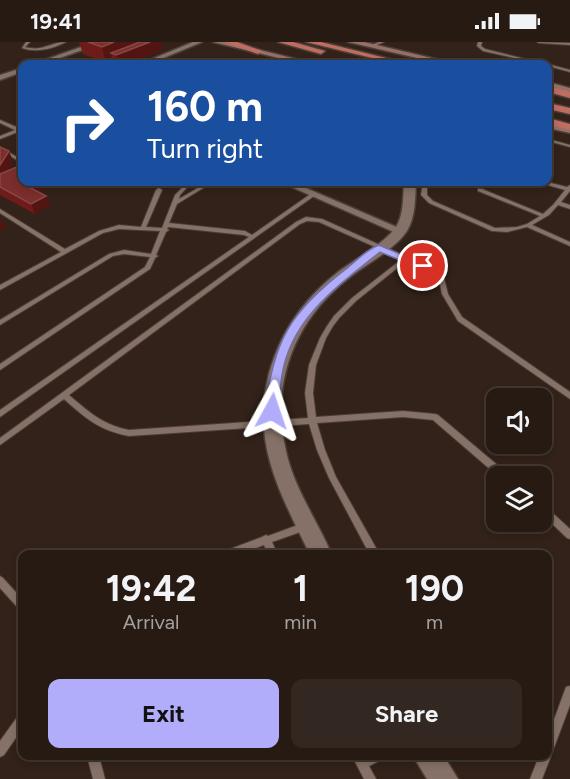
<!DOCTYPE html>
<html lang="en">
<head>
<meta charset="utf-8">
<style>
	:root { --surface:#261a13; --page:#322721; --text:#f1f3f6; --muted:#a4a1a0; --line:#423833; --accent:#b1adfa }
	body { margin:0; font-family:Figtree,sans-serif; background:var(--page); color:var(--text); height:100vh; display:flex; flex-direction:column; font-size:22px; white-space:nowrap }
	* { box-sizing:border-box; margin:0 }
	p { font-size:20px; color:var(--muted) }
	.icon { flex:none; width:33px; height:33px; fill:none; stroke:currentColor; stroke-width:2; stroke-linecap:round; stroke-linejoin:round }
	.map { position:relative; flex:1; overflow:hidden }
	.drawer { position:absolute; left:18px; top:508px; width:534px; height:210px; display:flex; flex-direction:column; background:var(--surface); border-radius:12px; box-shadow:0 3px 9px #0003,0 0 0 2px var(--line) }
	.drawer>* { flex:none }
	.top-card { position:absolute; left:18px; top:18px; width:534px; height:126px; border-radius:12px; box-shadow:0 3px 9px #0003,0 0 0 2px var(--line); background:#1a4fa0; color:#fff; overflow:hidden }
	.controls { position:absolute; left:486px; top:346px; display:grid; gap:12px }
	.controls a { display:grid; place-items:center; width:66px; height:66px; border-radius:12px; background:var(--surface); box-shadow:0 3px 9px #0003,0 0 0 2px var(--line); font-size:30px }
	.pin { position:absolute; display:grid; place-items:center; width:51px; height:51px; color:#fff; margin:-26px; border:3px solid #fff; border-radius:50%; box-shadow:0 2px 6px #0007 }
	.me { position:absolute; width:66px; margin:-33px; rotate:5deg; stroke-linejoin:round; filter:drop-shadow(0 0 4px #0008) }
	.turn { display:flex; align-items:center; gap:21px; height:126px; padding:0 30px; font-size:27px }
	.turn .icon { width:78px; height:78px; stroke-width:2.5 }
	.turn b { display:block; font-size:42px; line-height:51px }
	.eta { display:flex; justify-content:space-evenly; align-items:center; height:102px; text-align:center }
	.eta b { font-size:36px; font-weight:700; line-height:42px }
	.primary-button { display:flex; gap:12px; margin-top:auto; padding:12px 30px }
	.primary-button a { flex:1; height:69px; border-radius:12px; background:var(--accent); color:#111; font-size:24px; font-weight:700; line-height:69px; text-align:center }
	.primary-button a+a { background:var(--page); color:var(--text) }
	.status { display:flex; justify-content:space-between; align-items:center; height:42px; padding:0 30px; background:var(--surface); direction:ltr }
	.status svg { height:16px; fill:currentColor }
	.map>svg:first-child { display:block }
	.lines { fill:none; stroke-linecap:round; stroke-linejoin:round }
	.service-casing { stroke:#4b3e37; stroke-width:2 }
	.minor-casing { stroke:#4b3e37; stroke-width:3 }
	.tertiary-casing { stroke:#4b3e37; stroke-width:3 }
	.secondary-casing { stroke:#4b3e37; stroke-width:3 }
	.motorway-casing { stroke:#4b3e37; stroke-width:3 }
	.service { fill:#857167; fill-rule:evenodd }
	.minor { fill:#857167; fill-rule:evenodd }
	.tertiary { fill:#857167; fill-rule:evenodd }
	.secondary { fill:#967065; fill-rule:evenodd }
	.motorway { fill:#bf6c61; fill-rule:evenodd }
	.wall { fill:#6f1b19 }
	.shaded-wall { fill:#521511 }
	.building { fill:#7b2e2c; stroke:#8a4745; stroke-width:1.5 }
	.route { fill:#b1adfa; stroke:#7370a2; stroke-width:1.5 }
</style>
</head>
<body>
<div class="status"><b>19:41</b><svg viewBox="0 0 49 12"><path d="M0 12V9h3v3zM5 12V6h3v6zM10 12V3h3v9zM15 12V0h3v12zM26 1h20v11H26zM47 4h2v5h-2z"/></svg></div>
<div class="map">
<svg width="570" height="737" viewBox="0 0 570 737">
	<rect width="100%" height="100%" fill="#322219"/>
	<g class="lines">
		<defs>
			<path id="service" d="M26 0H30L25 5C44 10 50 0 66 0 52 7 37 11 22 6Z
				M379 0H384L372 5 369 4Z
				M478 0H482L481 4 485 7 546 22H541L483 9 477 4Z
				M537 0 570 1V3L539 1Z
				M546 22H548L570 28V30L548 24Z
				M0 78 21 87 22 89V91L18 90 0 97V94L15 88 0 81Z
				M548 97 570 103V105L548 99Z
				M0 105 22 118V121L0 108Z
				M188 140H192L180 153 179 157 208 140H213L177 162 169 181 245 189 252 193 312 151 317 152 0 375V368L249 195 244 193 168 185 167 187 169 188 166 190 156 213 158 214 155 216 150 227 0 328V322L145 225 150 215 124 212 113 214 0 283V278L109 212 124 208 151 212 160 189 119 187 103 191 0 248V243L61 210 0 171V167L65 207 99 189 119 183 141 185 156 148 159 146 162 148 146 185 162 186 175 153Z
				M423 140H427V153L433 159 495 186 517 185 527 182 540 174 478 149V147H482L543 172 553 163 565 148 541 141V140H547L567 145 570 143V149L561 160 570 163V167L558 163 549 173 532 183 570 200V204L527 185 507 190 492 189 429 161 421 153Z
				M306 175 322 177 425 223 444 236 448 252 462 275 570 350V357L458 279 442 252 439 238 421 225 406 219 356 259 340 275 333 284 326 296 316 323 313 351 316 375 403 369 435 372 438 373 508 432 509 435H499L433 378 403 375 317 381 325 408 336 435 380 513H370L329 436 317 408 309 382 129 394C100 389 85 376 64 357L0 403V396L296 180ZM307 179 319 180 402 217 352 256 334 274 327 284 320 296 309 323 305 351 308 376 129 388C103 383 89 370 69 353L300 182Z
				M542 463 545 464 570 487V497L567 496 542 472Z
				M306 480 309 481 310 484 309 487 272 500 278 513H268L264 503 237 513H220L222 510 225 509 262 495 266 493 268 494Z
				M0 534 3 536 22 557V569L19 567 0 546Z
				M570 644V663L552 711 550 712 551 714 542 737H530L539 714H548V694L566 645Z
				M22 673V687L4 713 0 715V699L18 674Z
				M87 714H99L105 737H93Z
				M352 714H383L381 718 369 724 376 737H364Z"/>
			<path id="minor" d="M95 0H105L43 22H33Z
				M193 0H202L149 22H140Z
				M22 26V30L0 38V33Z
				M280 140H292L406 189 404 191H396Z"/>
			<path id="tertiary" d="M404 140H416C415 156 416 174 407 189 394 208 368 221 350 235 295 278 270 339 286 409 294 446 317 478 332 513H310C296 483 279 453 270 420 249 347 280 275 338 230 354 218 385 201 396 185 404 172 403 154 404 140Z
				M413 714H444L458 737H427Z"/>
			<path id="secondary" d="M213 0H228L316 22H303Z
				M348 0H364L457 22H443Z
				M548 40 570 46V52L548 46Z
				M548 80 570 85V91L548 86Z"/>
			<path id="motorway" d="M224 0H237L262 9 258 12Z
				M278 0H293L325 9 321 12Z
				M306 0H321L410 22H397Z
				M548 44 570 50V56L548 50Z
				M548 61 570 66V72L548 67Z
				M548 76 570 82V88L548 82Z"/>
		</defs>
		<use href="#service" class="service-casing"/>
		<use href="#minor" class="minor-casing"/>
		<use href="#tertiary" class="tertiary-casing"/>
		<use href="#secondary" class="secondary-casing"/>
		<use href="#motorway" class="motorway-casing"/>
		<use href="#service" class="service"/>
		<use href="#minor" class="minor"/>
		<use href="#tertiary" class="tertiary"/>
		<use href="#secondary" class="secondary"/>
		<use href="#motorway" class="motorway"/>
	</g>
	<path class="wall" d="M79 0H161L162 8 126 22H113L112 19 106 21 83 12Z
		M0 105 13 119 7 129 22 140H44L46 146 38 150 46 154 50 164 35 172 0 153Z"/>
	<path class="shaded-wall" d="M114 0H161L162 8 126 22H118L116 13 111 11 112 18 106 21 102 5Z
		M9 109 13 119 5 132 0 135V123Z
		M36 140H44L46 146 31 154 27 144Z
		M46 154 50 164 35 172 31 162Z
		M1 176 6 186 0 190V177Z"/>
	<path class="building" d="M88 0H114L102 5Z
		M140 0H150L116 13 111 11Z
		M0 105 9 109 0 123Z
		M19 124 22 126V140H36L27 144 46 154 31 162 0 145V132Z"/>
	<path class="route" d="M379 203 428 224 423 227 419 226 380 210C339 243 291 276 282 333 280 345 280 357 279 369L272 375 267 373 265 369C273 299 290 270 346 227 356 219 367 207 379 203Z"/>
</svg>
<div class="controls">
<a><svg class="icon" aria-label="sound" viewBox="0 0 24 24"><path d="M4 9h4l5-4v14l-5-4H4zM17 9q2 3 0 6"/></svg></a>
<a><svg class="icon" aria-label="layers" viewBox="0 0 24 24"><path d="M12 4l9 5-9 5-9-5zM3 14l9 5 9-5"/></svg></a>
</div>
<div class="pin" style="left:423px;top:224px;background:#d93025"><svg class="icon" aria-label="arrive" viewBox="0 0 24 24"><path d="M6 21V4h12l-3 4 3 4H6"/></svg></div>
<svg class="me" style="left:272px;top:369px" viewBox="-20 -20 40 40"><path d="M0-17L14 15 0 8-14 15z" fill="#b1adfa" stroke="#fff" stroke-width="4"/></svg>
<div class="top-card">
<div class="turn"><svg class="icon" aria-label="right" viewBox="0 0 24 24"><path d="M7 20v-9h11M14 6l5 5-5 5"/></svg><div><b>160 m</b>Turn right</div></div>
</div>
<section class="drawer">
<div class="eta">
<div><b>19:42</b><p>Arrival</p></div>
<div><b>1</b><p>min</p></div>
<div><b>190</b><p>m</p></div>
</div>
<div class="primary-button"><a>Exit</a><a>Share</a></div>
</section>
</div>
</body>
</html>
